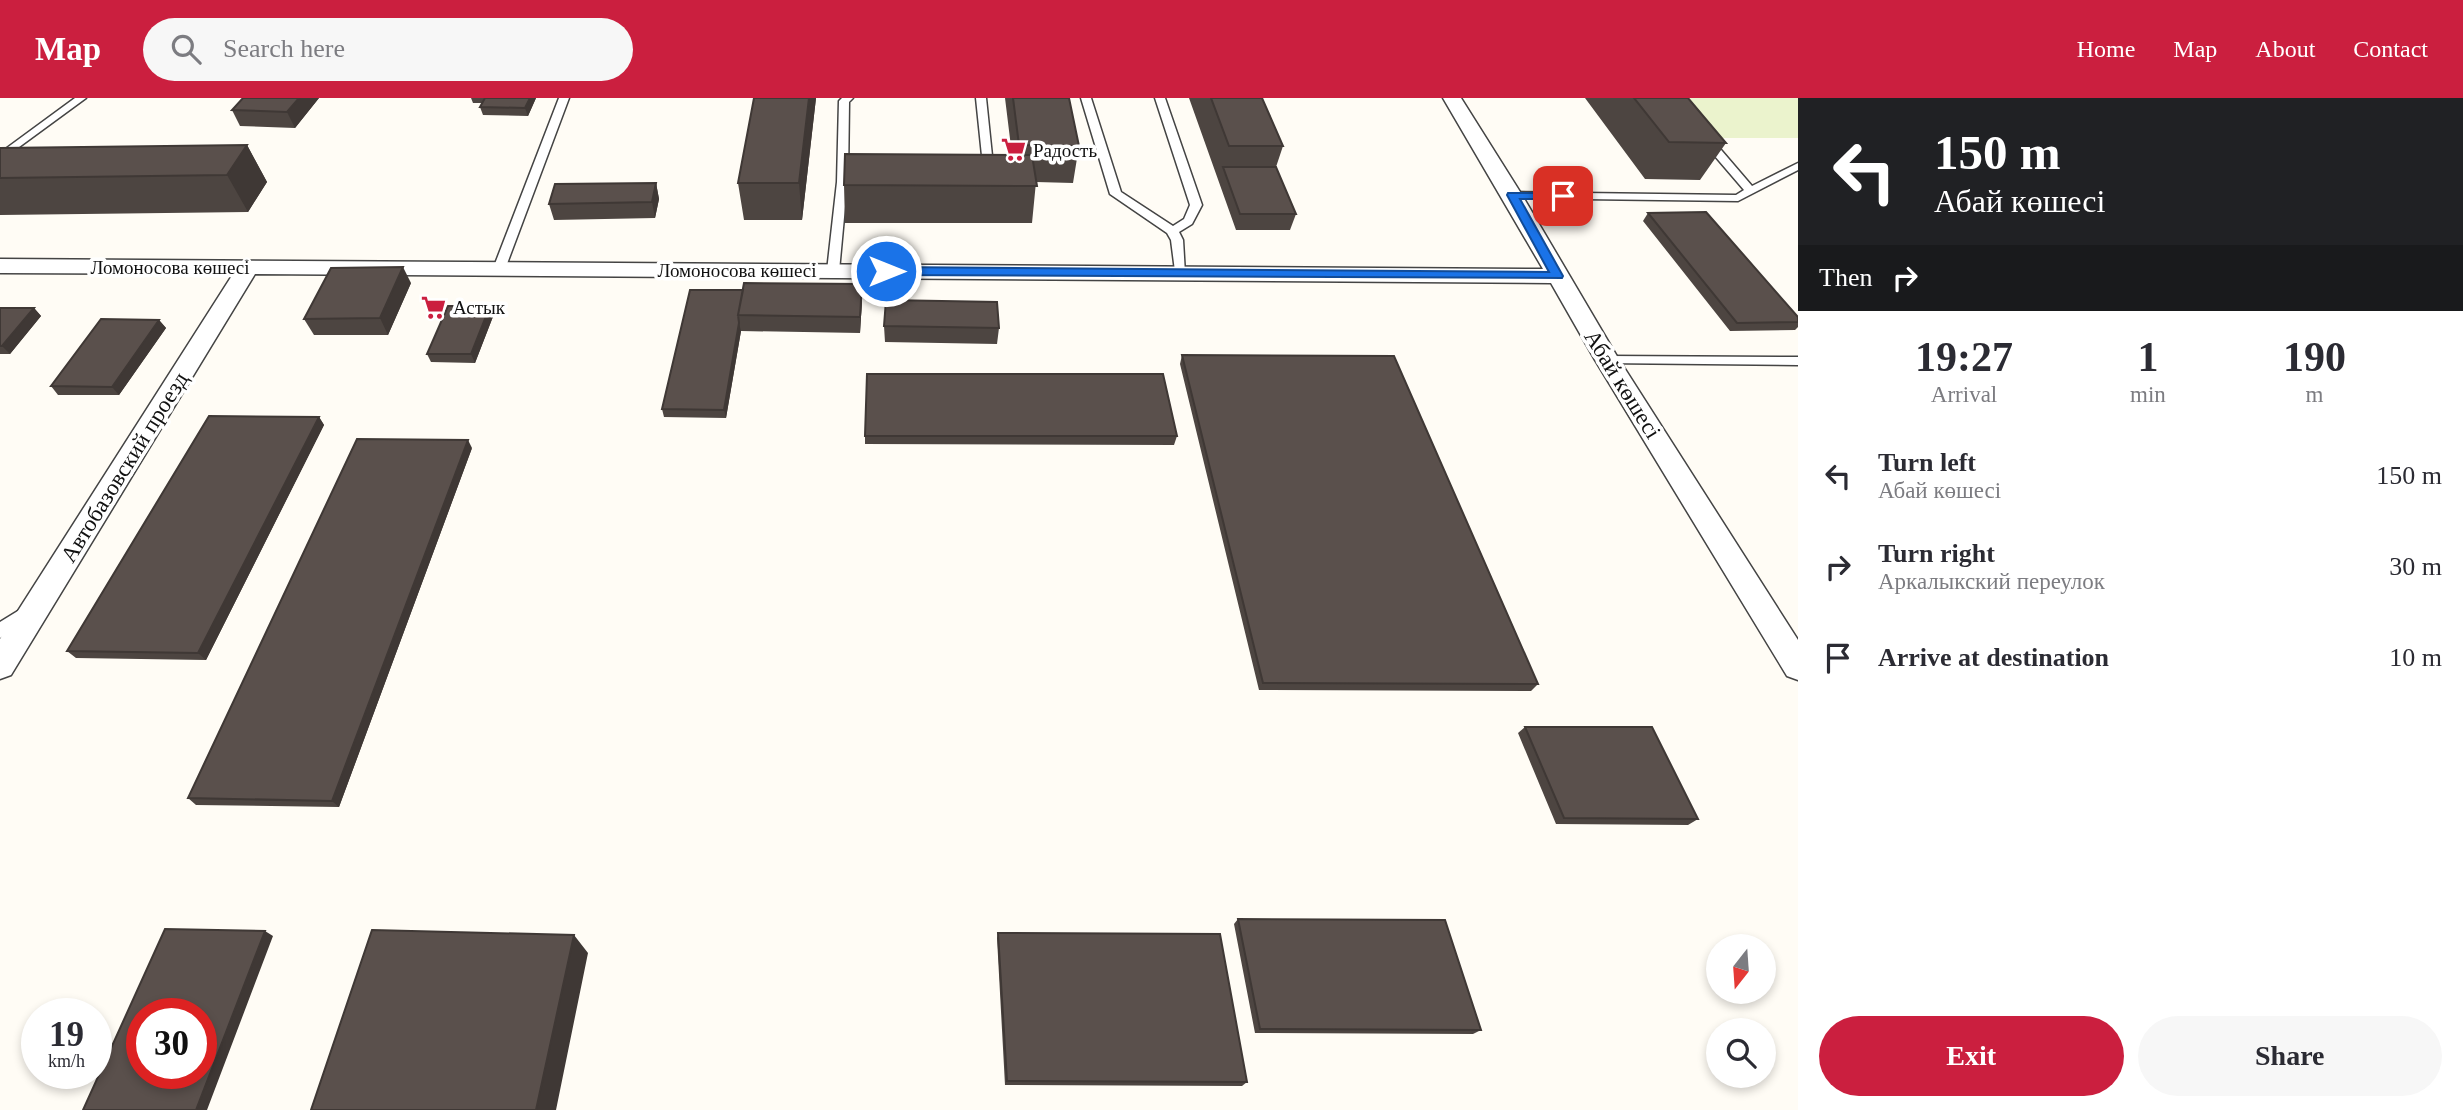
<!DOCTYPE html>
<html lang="en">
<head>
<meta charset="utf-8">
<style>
	:root { --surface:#fff; --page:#f7f7f7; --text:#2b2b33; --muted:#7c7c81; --accent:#cb1f3f }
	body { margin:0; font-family:Georgia,serif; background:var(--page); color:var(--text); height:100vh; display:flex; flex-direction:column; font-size:26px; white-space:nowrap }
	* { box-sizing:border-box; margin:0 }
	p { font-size:23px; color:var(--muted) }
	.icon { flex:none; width:38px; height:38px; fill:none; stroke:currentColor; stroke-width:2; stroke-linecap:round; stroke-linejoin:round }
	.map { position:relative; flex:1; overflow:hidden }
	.details { display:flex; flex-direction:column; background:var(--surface); width:665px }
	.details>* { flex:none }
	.hud { background:#202124; color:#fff; overflow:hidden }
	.needle { width:46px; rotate:197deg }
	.fabs { position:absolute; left:1706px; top:836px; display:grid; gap:14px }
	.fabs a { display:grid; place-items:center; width:70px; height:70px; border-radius:50%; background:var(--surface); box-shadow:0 4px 10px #0003; font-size:35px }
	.speed { position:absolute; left:21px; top:900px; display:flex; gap:14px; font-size:35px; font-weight:700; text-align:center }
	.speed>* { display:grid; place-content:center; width:91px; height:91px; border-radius:50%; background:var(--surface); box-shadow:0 4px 10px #0003; line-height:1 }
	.speed small { font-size:18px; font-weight:400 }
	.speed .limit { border:10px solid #d22; background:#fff; color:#111 }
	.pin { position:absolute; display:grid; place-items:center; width:60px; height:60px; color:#fff; margin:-30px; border-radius:14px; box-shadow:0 4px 10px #0006 }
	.me { position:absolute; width:77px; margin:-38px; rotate:90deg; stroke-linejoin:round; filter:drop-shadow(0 0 5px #0008) }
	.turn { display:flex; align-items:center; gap:24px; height:147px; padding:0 21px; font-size:32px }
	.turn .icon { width:91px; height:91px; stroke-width:2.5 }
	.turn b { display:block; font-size:49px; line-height:60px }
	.then { display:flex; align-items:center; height:66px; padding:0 21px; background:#0003; gap:14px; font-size:26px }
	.eta { display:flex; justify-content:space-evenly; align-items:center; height:119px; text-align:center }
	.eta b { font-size:42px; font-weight:700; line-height:49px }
	.button { display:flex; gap:14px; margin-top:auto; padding:14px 21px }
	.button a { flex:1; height:80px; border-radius:42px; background:var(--accent); color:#fff; font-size:28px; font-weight:700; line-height:80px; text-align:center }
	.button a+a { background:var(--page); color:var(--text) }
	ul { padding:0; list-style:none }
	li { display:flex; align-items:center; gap:21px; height:91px; padding:0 21px }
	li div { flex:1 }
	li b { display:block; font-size:26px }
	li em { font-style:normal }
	header { display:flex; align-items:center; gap:42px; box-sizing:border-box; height:98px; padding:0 35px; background:var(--accent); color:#fff }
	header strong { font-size:33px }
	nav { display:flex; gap:38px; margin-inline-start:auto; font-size:24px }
	.search { width:490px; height:63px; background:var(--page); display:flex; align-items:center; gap:18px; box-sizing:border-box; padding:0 24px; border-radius:38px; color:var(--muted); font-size:26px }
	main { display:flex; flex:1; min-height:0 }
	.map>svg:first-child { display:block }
	.pitch { fill:#ebf3cd }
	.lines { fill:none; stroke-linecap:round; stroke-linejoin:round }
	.lane-casing { stroke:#444; stroke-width:3 }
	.street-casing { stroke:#444; stroke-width:3 }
	.lane { fill:#fff; fill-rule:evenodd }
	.street { fill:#fff; fill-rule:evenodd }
	.wall { fill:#4d4541 }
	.shaded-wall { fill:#3f3835 }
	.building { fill:#5a504c; stroke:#3f3835; stroke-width:2; fill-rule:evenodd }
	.route { fill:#1a73e8; stroke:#114b97; stroke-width:2 }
	.labels { text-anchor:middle; stroke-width:7; stroke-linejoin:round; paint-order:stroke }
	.far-poi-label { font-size:19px; fill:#111; stroke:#fff; text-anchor:start }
	.far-street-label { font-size:19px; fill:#111; stroke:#fff }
	.street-label { font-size:23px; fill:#111; stroke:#fff }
</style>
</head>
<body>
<header>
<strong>Map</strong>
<div class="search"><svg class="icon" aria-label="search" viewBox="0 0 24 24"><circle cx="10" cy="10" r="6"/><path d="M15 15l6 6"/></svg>Search here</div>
<nav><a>Home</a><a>Map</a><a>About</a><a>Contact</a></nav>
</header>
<main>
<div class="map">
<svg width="1798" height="1012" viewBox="0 0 1798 1012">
	<rect width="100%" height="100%" fill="#fffcf5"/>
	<path class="pitch" d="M1677 0H1798V40H1715Z"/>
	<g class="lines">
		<defs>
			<path id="lane" d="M75 0H86L0 63V55Z
				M559 0H569L505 171 503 174H495L493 171Z
				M842 0H853L849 4 848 81H863L868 84 863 87H847L839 173 833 177 827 173 837 84 839 3Z
				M976 0H986L994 77 989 80 984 77Z
				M1081 0H1091L1121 94 1173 128 1184 121 1190 107 1155 0H1165L1202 107 1192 126 1179 134 1183 142 1185 176H1177L1175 173 1171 142 1167 135 1110 96Z
				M1702 39H1710L1752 88 1798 65V72L1738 103 1512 100 1506 97 1512 94 1736 97 1744 92 1702 43Z
				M1607 258 1798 259V267L1602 265 1601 262Z
				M26 508 32 509 34 514 32 519 0 540V524Z"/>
			<path id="street" d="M1443 0H1461L1522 97 1618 260 1798 542V582L1787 578 1595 262 1551 185 255 176 11 577 0 581V541L233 176 0 175V161L1543 171Z"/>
		</defs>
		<use href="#lane" class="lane-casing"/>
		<use href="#street" class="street-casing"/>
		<use href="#lane" class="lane"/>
		<use href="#street" class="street"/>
	</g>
	<path class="wall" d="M243 0H319L295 30 240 28 232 12Z
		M471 0H536L528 18 483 17 480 9 482 5H473Z
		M754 0H816L802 122H744L738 85Z
		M1005 0H1069L1079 48 1073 85 1036 84 1032 125H845L844 87 1012 57Z
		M1189 0H1262L1283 48 1276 69 1296 116 1290 132H1236Z
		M1585 0H1688L1726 45 1700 82 1645 81Z
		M247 47 267 84 248 114 0 117V50Z
		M656 85 659 101 655 120 554 122 549 106Z
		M1648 115 1798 219V229L1795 232 1730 233 1643 123Z
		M411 185 388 237H314L304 221Z
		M862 186V202L860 235 741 233 726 320 664 319 662 311 743 192Z
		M490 208 494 216 475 265 431 264 427 256Z
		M0 210H34L41 218 10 256H0Z
		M159 222 166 230 119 297H58L51 288Z
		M884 228 999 230 997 246 885 244Z
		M1182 257 1538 586 1531 593 1259 592 1180 266Z
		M319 319 324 327 206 562 76 560 67 553Z
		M865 338H1177L1174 347 865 346Z
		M472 350 339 709 196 707 188 700Z
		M1525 629 1698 721 1688 727 1556 726 1518 635Z
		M1238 821 1481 932 1473 936 1255 935 1234 826Z
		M998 835 1247 984 1242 988 1005 987 997 840Z"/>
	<path class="shaded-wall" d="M299 0H319L295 30 287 14Z
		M530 0H536L528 18 525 10Z
		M809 0H816L802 122 799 85Z
		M247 47 267 84 248 114 227 77Z
		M656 85 659 101 655 120 652 104Z
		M403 169 411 185 388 237 380 220Z
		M862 186V202L860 235V219Z
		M490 208 494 216 475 265 471 256Z
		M34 210 41 218 10 256 2 248Z
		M159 222 166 230 119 297 112 289Z
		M739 225 741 233 726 320 724 312Z
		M319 319 324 327 206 562 198 555Z
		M468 342 472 350 339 709 332 703Z
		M265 833 273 838 207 1012H196Z
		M574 837 588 855 556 1012H536Z"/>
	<path class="building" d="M243 0H299L287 14 232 12Z
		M485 0H530L525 10 480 9Z
		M754 0H809L799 85H738Z
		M1013 0H1069L1079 48 1019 47Z
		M1211 0H1262L1283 48H1229Z
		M1634 0H1688L1726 45 1669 44Z
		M247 47 227 77 0 80V50Z
		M845 56 1032 57 1037 88 844 87Z
		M1223 69H1276L1296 116H1240Z
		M656 85 652 104 549 106 555 86Z
		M1706 114 1798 219V224L1737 225 1648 115Z
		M403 169 380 220 304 221 331 170Z
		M744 185 862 186 860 219 738 217Z
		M690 192H743L738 217 739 225 724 312 662 311Z
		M886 202 997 204 999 230 884 228Z
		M448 208H490L471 256H427Z
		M0 210H34L2 248H0Z
		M101 221 159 222 112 289 51 288Z
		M1182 257 1394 258 1538 586 1263 585Z
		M867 276H1163L1177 338H865Z
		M209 318 319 319 198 555 67 553Z
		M357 341 468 342 332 703 188 700Z
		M1525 629H1652L1698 721 1564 720Z
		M1238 821 1445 822 1481 932 1260 931Z
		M165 831 265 833 196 1012H83ZM142 915H201V975H142Z
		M372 832 574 837 536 1012H311Z
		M998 835 1220 836 1247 984 1007 983Z"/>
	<path class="route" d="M1508 95H1563L1568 98 1563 101H1520L1563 178 1562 180 886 177 880 173 886 169 1549 174 1507 97Z"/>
	<defs>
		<symbol id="supermarket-bare" viewBox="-9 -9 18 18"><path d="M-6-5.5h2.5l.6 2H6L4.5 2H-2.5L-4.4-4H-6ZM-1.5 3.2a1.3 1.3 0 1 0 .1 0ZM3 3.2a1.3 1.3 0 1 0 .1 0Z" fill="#cb1f3f" stroke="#fff" stroke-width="2.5" paint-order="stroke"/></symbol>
	</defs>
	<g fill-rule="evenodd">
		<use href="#supermarket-bare" x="996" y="34" width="35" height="35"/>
		<use href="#supermarket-bare" x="416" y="192" width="35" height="35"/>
	</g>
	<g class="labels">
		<g class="far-poi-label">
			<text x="1033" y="59">Радость</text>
			<text x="453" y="216">Астык</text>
		</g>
		<g class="far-street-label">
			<text x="170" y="176">Ломоносова көшесі</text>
			<text x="737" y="179">Ломоносова көшесі</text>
		</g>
		<g class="street-label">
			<text transform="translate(1623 286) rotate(58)" y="8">Абай көшесі</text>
			<text transform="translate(124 369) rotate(-58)" y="8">Автобазовский проезд</text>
		</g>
	</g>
</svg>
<div class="fabs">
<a><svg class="needle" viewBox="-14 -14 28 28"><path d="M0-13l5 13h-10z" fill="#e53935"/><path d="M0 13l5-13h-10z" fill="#7c7c81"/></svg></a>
<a><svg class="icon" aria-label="search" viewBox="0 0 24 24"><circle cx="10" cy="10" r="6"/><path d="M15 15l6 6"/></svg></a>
</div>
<div class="speed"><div>19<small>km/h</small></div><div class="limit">30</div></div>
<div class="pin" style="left:1563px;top:98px;background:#d93025"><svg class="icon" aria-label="arrive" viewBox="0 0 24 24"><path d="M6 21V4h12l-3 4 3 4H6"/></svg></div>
<svg class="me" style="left:886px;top:173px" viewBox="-20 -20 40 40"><circle r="17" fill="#1a73e8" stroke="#fff" stroke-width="3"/><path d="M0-11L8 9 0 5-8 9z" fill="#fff"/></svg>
</div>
<section class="details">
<div class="hud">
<div class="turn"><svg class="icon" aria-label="left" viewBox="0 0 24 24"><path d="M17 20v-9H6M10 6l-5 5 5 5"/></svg><div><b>150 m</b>Абай көшесі</div></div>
<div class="then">Then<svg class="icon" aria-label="right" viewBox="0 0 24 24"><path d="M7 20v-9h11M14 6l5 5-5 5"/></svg></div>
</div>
<div class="eta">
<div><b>19:27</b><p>Arrival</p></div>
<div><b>1</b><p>min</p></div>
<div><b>190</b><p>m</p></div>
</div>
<ul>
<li><svg class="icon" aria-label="left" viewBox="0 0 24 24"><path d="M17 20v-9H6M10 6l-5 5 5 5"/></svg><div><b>Turn left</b><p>Абай көшесі</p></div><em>150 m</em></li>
<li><svg class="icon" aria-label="right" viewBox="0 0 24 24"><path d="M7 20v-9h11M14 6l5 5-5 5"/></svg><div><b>Turn right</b><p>Аркалыкский переулок</p></div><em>30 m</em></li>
<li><svg class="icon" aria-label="arrive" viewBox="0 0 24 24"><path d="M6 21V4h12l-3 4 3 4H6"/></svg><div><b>Arrive at destination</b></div><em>10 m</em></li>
</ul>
<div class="button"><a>Exit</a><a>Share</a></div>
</section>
</main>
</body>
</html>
